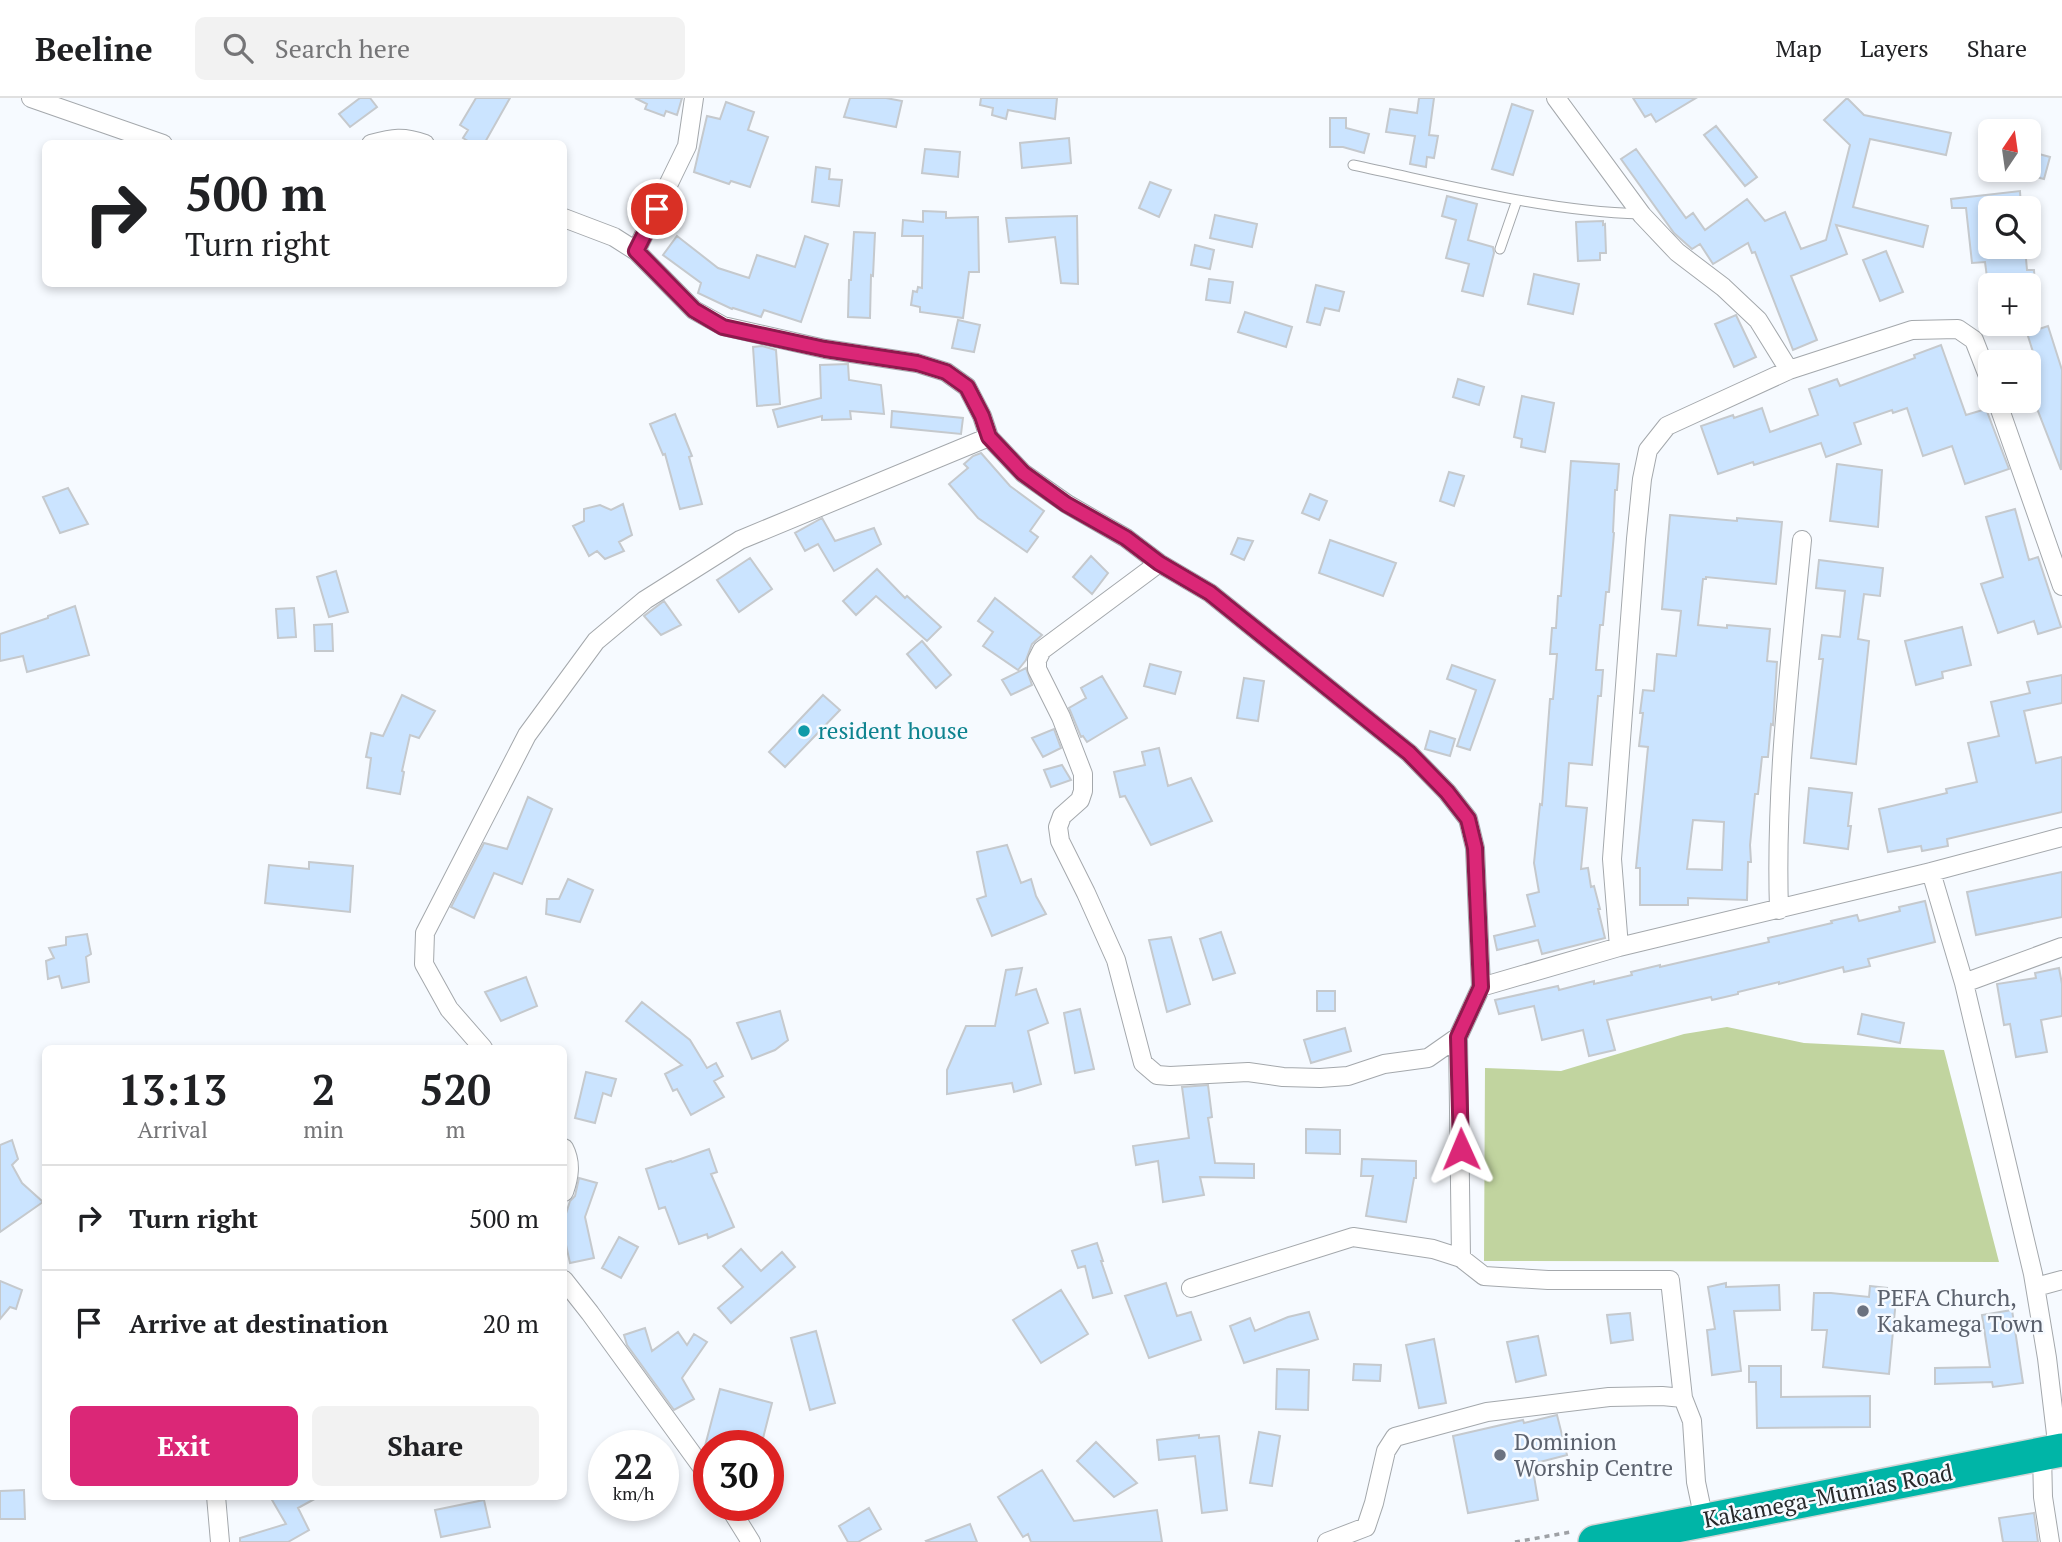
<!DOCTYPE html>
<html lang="en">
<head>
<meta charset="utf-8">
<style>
	:root { --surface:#fff; --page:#f2f2f2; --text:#202124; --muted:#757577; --line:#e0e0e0; --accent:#db2777 }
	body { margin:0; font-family:"PT Serif",serif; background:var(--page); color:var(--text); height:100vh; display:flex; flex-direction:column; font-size:26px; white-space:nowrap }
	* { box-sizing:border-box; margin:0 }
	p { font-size:23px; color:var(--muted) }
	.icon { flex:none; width:38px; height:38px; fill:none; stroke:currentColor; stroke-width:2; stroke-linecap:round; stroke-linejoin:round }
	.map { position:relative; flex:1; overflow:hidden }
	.panel { position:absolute; left:42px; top:947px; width:525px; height:455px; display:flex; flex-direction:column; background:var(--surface); border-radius:10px; box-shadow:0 4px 10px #0003 }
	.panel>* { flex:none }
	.top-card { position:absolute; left:42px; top:42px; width:525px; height:147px; border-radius:10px; box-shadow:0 4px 10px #0003; background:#fff; color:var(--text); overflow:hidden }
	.needle { width:46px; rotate:13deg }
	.tools { position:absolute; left:1978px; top:21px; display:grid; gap:14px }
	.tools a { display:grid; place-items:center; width:63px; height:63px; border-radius:10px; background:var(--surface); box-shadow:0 4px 10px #0003; font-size:35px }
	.speed { position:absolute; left:588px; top:1332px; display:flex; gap:14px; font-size:35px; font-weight:700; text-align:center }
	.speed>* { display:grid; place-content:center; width:91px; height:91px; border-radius:50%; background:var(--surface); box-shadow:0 4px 10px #0003; line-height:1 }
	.speed small { font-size:18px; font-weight:400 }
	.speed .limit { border:10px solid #d22; background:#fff; color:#111 }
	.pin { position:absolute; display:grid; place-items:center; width:60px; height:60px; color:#fff; margin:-30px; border:4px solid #fff; border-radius:50%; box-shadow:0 2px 7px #0007 }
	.me { position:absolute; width:77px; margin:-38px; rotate:359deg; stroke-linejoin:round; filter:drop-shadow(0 0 5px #0008) }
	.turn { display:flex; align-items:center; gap:24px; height:147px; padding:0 28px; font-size:32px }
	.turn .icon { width:91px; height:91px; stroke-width:2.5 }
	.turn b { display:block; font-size:49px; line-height:60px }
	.eta { display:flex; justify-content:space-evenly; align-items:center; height:119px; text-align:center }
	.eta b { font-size:42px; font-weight:600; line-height:49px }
	.cta { display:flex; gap:14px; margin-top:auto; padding:14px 28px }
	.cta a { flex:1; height:80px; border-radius:10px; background:var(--accent); color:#fff; font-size:28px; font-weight:600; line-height:80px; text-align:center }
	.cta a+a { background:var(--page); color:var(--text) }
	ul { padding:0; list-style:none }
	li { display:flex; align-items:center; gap:21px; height:105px; padding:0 28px; border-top:2px solid var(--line) }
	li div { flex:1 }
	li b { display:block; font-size:26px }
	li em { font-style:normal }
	header { display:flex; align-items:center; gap:42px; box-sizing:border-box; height:98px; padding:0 35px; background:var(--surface); border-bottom:2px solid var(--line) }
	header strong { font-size:33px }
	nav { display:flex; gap:38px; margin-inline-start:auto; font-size:24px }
	.search { width:490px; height:63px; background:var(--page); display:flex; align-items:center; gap:18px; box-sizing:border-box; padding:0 24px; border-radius:10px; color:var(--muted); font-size:26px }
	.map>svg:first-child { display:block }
	.green { fill:#c1d49f }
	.building { fill:#cbe4ff; stroke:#c5c9cd; stroke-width:2; fill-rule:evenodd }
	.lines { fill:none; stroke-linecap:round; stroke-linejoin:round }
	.lane-casing { stroke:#a4a8ac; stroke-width:11 }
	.street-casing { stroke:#a4a8ac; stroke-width:20 }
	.highway-casing { stroke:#d4d4d5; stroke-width:36 }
	.path { stroke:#9ea1a5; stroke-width:3.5; stroke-dasharray:5 5; stroke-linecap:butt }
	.lane { stroke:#fff; stroke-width:9 }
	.street { stroke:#fff; stroke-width:18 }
	.highway { stroke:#00b5a7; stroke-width:33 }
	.route-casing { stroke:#8e194d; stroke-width:18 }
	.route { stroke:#db2777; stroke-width:12 }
	.culture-dot { fill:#0f9aa8; stroke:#f6faff; stroke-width:2.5 }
	.worship-dot { fill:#6b7280; stroke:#f6faff; stroke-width:2.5 }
	.labels { text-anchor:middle; stroke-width:5; stroke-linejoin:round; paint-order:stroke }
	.culture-label { font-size:23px; fill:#0d838f; stroke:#f6faff; text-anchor:start }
	.worship-label { font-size:23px; fill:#5b616d; stroke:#f6faff; text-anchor:start }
	.street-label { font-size:23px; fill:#28292b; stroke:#f6faff }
</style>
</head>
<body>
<header>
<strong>Beeline</strong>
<div class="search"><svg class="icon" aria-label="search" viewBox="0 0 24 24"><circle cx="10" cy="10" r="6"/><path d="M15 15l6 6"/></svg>Search here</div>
<nav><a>Map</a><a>Layers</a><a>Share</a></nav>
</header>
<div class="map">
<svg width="2062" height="1444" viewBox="0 0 2062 1444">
	<rect width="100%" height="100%" fill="#f6faff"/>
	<path class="green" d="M1727 929 1804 945 1944 952 1999 1164 1484 1163 1485 970 1561 973 1684 936Z"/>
	<path class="building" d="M360 0H370L377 9 350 29 339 16Z
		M476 0H510L484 46H473L463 40 468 32 460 27Z
		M635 0H682L677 17 666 13 664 18 645 11 647 6Z
		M850 0H886L902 3 896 29 844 19Z
		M981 0H1057L1055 21 1008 12 1006 21 992 17 993 10 980 7Z
		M1419 0H1434L1429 37 1438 38 1434 60 1427 59 1426 69 1410 66 1415 38 1386 34 1390 11 1417 15Z
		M1633 0H1696L1656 24 1651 16 1645 19Z
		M1847 0 1864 17 1951 35 1946 57 1870 41 1853 109 1928 128 1923 149 1836 127 1847 156 1791 178 1817 242 1793 252 1755 154 1752 155 1748 145 1713 166 1700 146 1692 151 1674 135 1621 61 1636 51 1686 120 1693 115 1705 132 1747 101 1765 123 1785 114 1801 151 1826 142 1850 47 1824 22Z
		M726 4 754 14 748 32 768 39 750 89 731 83 729 86 694 74 707 18 720 21Z
		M1512 6 1533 13 1513 77 1492 71Z
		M1330 20H1346V30L1369 36 1364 55 1343 49H1330Z
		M1716 28 1757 79 1745 88 1704 37Z
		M1069 40 1071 65 1022 70 1020 45Z
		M925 51 960 54 958 79 922 75Z
		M2028 53 2050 59 2044 81 2028 77Z
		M816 69 830 71 829 81 842 82 839 108 812 104Z
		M1150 84 1171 92 1159 119 1139 110Z
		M2020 93 2021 110H1986L1990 149H2025L2027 172H2034L2035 187H1988L1985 164 1972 165 1966 110H1952L1951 101Z
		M1447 98 1477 106 1468 142 1493 149 1494 155 1483 198 1462 193 1469 166 1446 160 1456 122 1442 118Z
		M923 113 946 114V120L978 119 979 174H969L963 220 920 214V209L911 207 913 193 917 194 918 189 922 190 923 138H902L903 122 923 124Z
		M1215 117 1257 126 1252 149 1210 140Z
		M1077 118 1078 186 1061 185 1055 139 1009 144 1006 120Z
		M1603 123V127L1605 126 1606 155H1600V162L1578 163 1576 124Z
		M854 134 875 135 873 178 871 177 870 220 848 219 849 182H851Z
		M677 138 718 170 749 180 757 157 795 169 805 138 828 146 801 224 764 212 761 219 733 210 732 211 698 195 701 185 663 157Z
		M1195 147 1214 152 1210 171 1191 167Z
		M1886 153 1903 194 1880 203 1863 162Z
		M1534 176 1579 186 1573 216 1528 206Z
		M1209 181 1233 184 1230 205 1206 202Z
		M1316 187 1344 194 1339 213 1325 210 1320 227 1307 224Z
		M1245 214 1292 229 1286 249 1238 234Z
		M1736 217 1756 259 1734 269 1715 226Z
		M958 222 980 227 974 254 952 250Z
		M2048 228 2062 272 2061 372 2034 303 2032 304 2028 294V278L2039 273 2027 235Z
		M1941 247 1966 317 1986 311 2009 371 1965 386 1952 348 1923 358 1907 310 1893 315 1892 312 1854 325 1861 346 1826 359 1821 345 1754 367 1753 364 1718 376 1701 328 1733 317 1734 320 1762 310 1770 334 1818 317 1809 291 1837 281 1840 288 1915 260 1914 257Z
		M762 248 776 252 780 306 757 308 753 249Z
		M848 266 849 282 881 287 884 316 850 313 851 321 822 322V318L778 329 773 312 821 300 820 267Z
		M1458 281 1484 289 1479 307 1453 299Z
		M1522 298 1554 305 1545 354 1521 349 1522 341 1514 339Z
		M892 313 963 320 961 336 891 329Z
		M675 316 692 358 689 359 702 406 680 411 665 356 663 357 650 326Z
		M981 355 1010 388 1044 413 1030 433 1038 439 1027 454 978 420 949 386 968 370 964 366 973 358Z
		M1571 363 1619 366 1617 392H1615L1613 434 1614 435 1609 494H1606L1603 527H1600L1596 572H1603L1601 598H1598L1592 667 1569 665 1566 708 1587 710 1581 771 1588 770 1591 789 1594 788 1600 811H1598L1605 840 1542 856 1538 842 1497 852 1494 838 1535 828 1527 797 1539 794 1534 765 1540 706 1542 707 1550 601H1553L1557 556H1550L1552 530H1556L1558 498H1561Z
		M1837 366 1882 372 1878 429 1830 423Z
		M1449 374 1464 378 1454 408 1440 403Z
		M68 390 88 426 60 435 43 399Z
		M1310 396 1327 403 1319 422 1302 415Z
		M623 406 632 437 619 444 624 453 605 461 597 453 589 458 573 428 584 423V411L600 407 611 412Z
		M2015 411 2029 462 2038 459 2061 529 2038 536 2034 523 1998 535 1981 486 2003 479 1986 419Z
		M1670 417 1737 423V420L1782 424 1776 486 1706 479V481H1703L1698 527 1727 530V527L1770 531 1767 563 1777 564 1773 627 1771 626 1768 659H1762L1758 696H1755L1750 747 1751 764H1748L1747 802 1688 800V807H1640V770H1636L1648 649 1639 648 1643 615H1640L1643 592 1654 593 1657 556 1676 558 1681 513 1662 511ZM1693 722 1724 724 1722 772 1687 771Z
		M822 420 835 443 874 430 881 446 834 473 818 446 805 453 795 435Z
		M1238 440 1253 443 1244 462 1231 456Z
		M1330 442 1396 465 1383 498 1319 475Z
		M1091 458 1108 475 1092 496 1073 479Z
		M750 460 772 491 739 514 717 482Z
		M1819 462 1883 470 1880 498 1864 496 1858 541 1869 543 1856 666 1811 660 1823 561H1819L1822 537 1840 539 1845 493 1816 490Z
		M877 471 905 500 907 498 941 529 927 543 876 498 856 517 843 503Z
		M336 473 348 514 329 519 317 479Z
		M995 500 1042 537 1032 546 1026 562 1018 572 983 548 993 534 978 523Z
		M664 503 681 527 661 537 644 518Z
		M75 508 89 557 27 574 23 558 0 563V536L48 520V518Z
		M294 510 296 539 278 540 276 511Z
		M332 526 333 553H315L314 527Z
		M1962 529 1971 567 1942 574 1943 580 1916 587 1905 543Z
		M922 543 951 577 936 590 907 556Z
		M1150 566 1181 574 1175 596 1144 588Z
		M1452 567 1495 582 1470 652 1457 648 1476 592 1447 581Z
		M1026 570 1032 587 1011 597 1002 582Z
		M2062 577V605L2024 613 2036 665 2062 659V714L1947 741 1948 748 1922 753 1921 748 1888 754 1879 711 1947 695 1946 691 1977 684 1968 645 1999 638 1991 604 2030 595 2027 584Z
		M1102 578 1127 620 1087 644 1083 638 1081 639 1069 610 1086 600 1081 590Z
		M1244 580 1264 583 1258 623 1237 620Z
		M402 597 435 613 419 640 410 637 402 673 404 674 400 696 367 690 371 660 366 659 371 635 383 638Z
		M823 597 840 612 785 669 769 654Z
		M1054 631 1061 650 1043 659 1032 640Z
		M1430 633 1455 641 1450 658 1425 651Z
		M1159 650 1168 688 1191 680 1212 723 1151 747 1125 698 1120 699 1114 674 1145 667 1142 654Z
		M1062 667 1071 682 1051 689 1044 672Z
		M1809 690 1852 695 1848 728H1851L1848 751 1804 745Z
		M528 699 552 711 522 786 494 775 474 820 451 809 484 745 507 751Z
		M1007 747 1021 785 1031 781 1036 798 1046 816 992 838 977 801 986 798 977 754Z
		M309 764 353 768 350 814 265 805 269 767 309 771Z
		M2062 774V819L1976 837 1967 794Z
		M568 781 593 792 580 824 546 816 547 801H559Z
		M1925 803 1935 844 1868 861 1870 868 1844 874 1843 869 1779 886V884L1738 894V896L1712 902 1711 899 1607 922 1615 952 1589 958 1583 932 1542 942 1534 908 1499 916 1495 902 1558 888 1559 892 1594 883V886L1632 877 1631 874 1660 867V869L1769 844 1768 840 1832 825 1831 823 1857 817 1859 823 1900 813 1899 809Z
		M1221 834 1235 875 1213 882 1200 841Z
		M87 836 91 856 86 859 89 884 62 890 59 878 48 881 46 863 54 860 49 850 66 847V839Z
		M1171 839 1190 906 1167 914 1149 842Z
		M1022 870 1016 897 1036 891 1048 925 1028 933 1041 986 1014 994 1012 985 947 996V972L966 928H995L1006 872Z
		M2059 870 2062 886V918L2041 922 2047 954 2016 959 2010 926 2004 927 1997 886 2036 880 2035 875Z
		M526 879 537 908 501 923 485 894Z
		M1317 893H1335V913H1317Z
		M642 904 690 942 707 970 716 965 723 978 714 983 724 999 691 1017 677 991 673 993 665 976 682 967 626 923Z
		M1080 911 1094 971 1075 975 1064 915Z
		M780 913 788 942 775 952 752 961 737 925Z
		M1862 916 1904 925 1900 945 1858 936Z
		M1345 930 1351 953 1311 965 1304 942Z
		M586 974 616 981 611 998 603 995 595 1025 575 1020Z
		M1208 987 1212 1019 1208 1020 1215 1065 1254 1066V1080L1200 1079 1204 1097 1163 1104 1158 1063 1136 1067 1133 1048 1189 1040 1182 989Z
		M1306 1031 1340 1032V1056L1306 1055Z
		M12 1042 18 1061 12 1067 22 1085 43 1104 0 1134V1047Z
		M709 1051 717 1074 711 1076 734 1129 708 1140 707 1136 679 1146 665 1109 659 1111 646 1071 671 1063 672 1064Z
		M1362 1061 1416 1063V1080H1414L1406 1124 1366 1118 1373 1078H1361Z
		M579 1080 597 1085 585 1119 594 1160 570 1165 564 1138V1122L570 1103 575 1098Z
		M619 1139 638 1149 621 1180 602 1170Z
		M1097 1145 1103 1163H1101L1112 1195 1093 1200 1085 1168 1078 1170 1072 1153Z
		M741 1151 761 1173 782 1154 795 1169 731 1225 718 1210 743 1189 723 1168Z
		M0 1183 22 1192 16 1211 10 1209 0 1221Z
		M1166 1185 1177 1218 1191 1214 1201 1242 1149 1260 1125 1198Z
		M1726 1185V1189L1779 1187 1780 1212 1734 1213 1741 1273 1712 1277 1707 1232 1715 1231 1708 1189Z
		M1870 1188 1887 1190 1886 1200 1896 1201 1889 1276 1823 1269 1827 1232H1812L1814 1195H1831L1869 1199Z
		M1061 1192 1088 1236 1041 1265 1013 1222Z
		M2012 1212 2023 1285 1993 1289 1992 1284 1935 1286V1270L1990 1269 1982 1217Z
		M1309 1214 1318 1241 1244 1265 1230 1228 1250 1220 1255 1233 1288 1219Z
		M1630 1215 1633 1242 1611 1245 1607 1217Z
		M645 1230 652 1253 678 1234 687 1247 694 1236 707 1244 682 1280 694 1301 674 1312 627 1247 624 1237Z
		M816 1233 835 1305 810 1312 791 1240Z
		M1538 1238 1546 1277 1516 1284 1507 1244Z
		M1434 1241 1446 1305 1419 1310 1406 1247Z
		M1354 1266 1381 1267 1380 1283 1353 1282Z
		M1749 1268H1781V1299L1870 1298V1329L1757 1330 1756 1284H1749Z
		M1277 1271 1309 1272 1308 1312 1276 1311Z
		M720 1291 772 1305 761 1348H705Z
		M1557 1317 1567 1357 1532 1366 1538 1402 1468 1415 1453 1338 1523 1322 1524 1325Z
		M1259 1334 1280 1338 1272 1388 1250 1385Z
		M1199 1337V1340L1219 1338 1227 1412 1202 1415 1195 1358 1159 1362 1157 1342Z
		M1096 1344 1137 1385 1114 1399 1077 1363Z
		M1042 1372 1074 1423 1157 1412 1162 1444H1031L1028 1436 1023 1439 998 1399Z
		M24 1392 25 1421H0V1393Z
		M281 1398H320L298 1410 309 1432 288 1444H240V1440L286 1426 272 1402Z
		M484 1402 490 1429 441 1439 435 1412Z
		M869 1410 881 1431 858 1444H848L839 1428Z
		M2034 1415 2038 1444H2003L1999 1420Z
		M970 1426 977 1444H927L926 1443Z"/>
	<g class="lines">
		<defs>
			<path id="lane" d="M1353 67C1448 87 1543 113 1641 116
				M1500 151 1517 102"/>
			<path id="street" d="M31 0 163 46
				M1556 0 1642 117 1677 154 1723 189 1758 222 1789 272
				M371 46C393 40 403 38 425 46
				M564 120 614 139 636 153 694 212 723 228 825 251 917 265 946 274 967 289 982 318 989 339 1023 375 1067 406 1126 440 1159 465 1210 495 1409 655 1447 694 1468 721 1475 750 1481 889
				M636 153 687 48 694 0
				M1997 303 2062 488
				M1159 465 1042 552 1037 562V571L1061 619 1083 676V693L1080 702 1062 718 1058 729 1060 743 1086 795 1116 862 1143 965 1157 977 1170 978 1248 974 1283 979 1320 980 1348 978 1384 966 1428 960 1458 939
				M1931 774 1619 849 1612 761 1636 441 1642 381 1648 352 1667 328 1789 272 1912 232 1958 231 1974 242 1990 283
				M1779 812C1775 688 1790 565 1802 442
				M1964 885 2062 849
				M483 950 449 911 424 866 425 835 527 637 596 543 645 502 740 442 989 339
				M564 1050C572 1065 569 1080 564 1094
				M1461 1160 1458 939 1481 889 1619 849
				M564 1182 590 1215 709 1379
				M2036 1189 2062 1182
				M1191 1190 1353 1139 1433 1151 1461 1160 1484 1178 1548 1182H1670L1683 1300
				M2058 1353 2047 1260 2033 1176 1964 885 1931 774 2062 739
				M2042 1356 2043 1399 2050 1444
				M216 1398 220 1444
				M728 1407 751 1444
				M1327 1444 1366 1429 1374 1405 1386 1353 1395 1339 1487 1314 1609 1299 1662 1298 1683 1300 1692 1323 1696 1384 1704 1422"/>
			<path id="highway" d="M1595 1444 2062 1352"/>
		</defs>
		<use href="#lane" class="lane-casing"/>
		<use href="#street" class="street-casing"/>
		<use href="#highway" class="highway-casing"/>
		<path class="path" d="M1515 1444 1571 1434"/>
		<use href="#lane" class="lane"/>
		<use href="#street" class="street"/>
		<use href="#highway" class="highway"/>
	</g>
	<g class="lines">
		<defs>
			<path id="route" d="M657 111 636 153 694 212 723 229 825 251 917 265 946 274 967 289 982 318 989 339 1023 375 1066 406 1126 440 1159 465 1210 495 1409 655 1447 694 1468 721 1475 750 1481 889 1458 939 1461 1051"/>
		</defs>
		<use href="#route" class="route-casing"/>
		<use href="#route" class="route"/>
	</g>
	<circle class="culture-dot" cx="804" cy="633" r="7"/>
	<g class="worship-dot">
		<circle cx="1863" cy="1213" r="7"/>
		<circle cx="1500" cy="1357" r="7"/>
	</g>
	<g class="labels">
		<g class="culture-label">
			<text x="818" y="641">resident house</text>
		</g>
		<g class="worship-label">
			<text x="1877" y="1208">PEFA Church,<tspan x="1877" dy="26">Kakamega Town</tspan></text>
			<text x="1514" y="1352">Dominion<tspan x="1514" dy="26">Worship Centre</tspan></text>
		</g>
		<g class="street-label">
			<text transform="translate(1828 1398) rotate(-11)" y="8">Kakamega-Mumias Road</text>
		</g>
	</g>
</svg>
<div class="tools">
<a><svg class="needle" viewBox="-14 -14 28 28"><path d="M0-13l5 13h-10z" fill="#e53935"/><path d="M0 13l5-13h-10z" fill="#757577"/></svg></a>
<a><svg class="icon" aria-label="search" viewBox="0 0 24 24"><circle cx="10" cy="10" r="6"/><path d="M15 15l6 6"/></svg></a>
<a>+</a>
<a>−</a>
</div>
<div class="speed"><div>22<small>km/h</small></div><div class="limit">30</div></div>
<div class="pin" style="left:657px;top:111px;background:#d93025"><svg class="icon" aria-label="arrive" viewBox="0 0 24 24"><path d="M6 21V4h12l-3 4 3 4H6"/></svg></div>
<svg class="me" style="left:1461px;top:1051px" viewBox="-20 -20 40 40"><path d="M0-17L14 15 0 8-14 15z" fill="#db2777" stroke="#fff" stroke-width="4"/></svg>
<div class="top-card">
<div class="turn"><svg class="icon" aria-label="right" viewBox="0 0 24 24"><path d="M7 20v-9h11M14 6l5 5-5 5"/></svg><div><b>500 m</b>Turn right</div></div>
</div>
<section class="panel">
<div class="eta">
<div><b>13:13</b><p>Arrival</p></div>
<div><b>2</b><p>min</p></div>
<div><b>520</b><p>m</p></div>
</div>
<ul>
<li><svg class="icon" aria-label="right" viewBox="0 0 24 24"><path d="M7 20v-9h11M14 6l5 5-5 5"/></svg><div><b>Turn right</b></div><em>500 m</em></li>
<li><svg class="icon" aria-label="arrive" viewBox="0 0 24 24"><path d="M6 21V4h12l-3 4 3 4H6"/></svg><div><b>Arrive at destination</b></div><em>20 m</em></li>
</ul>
<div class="cta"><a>Exit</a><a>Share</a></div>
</section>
</div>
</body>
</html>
